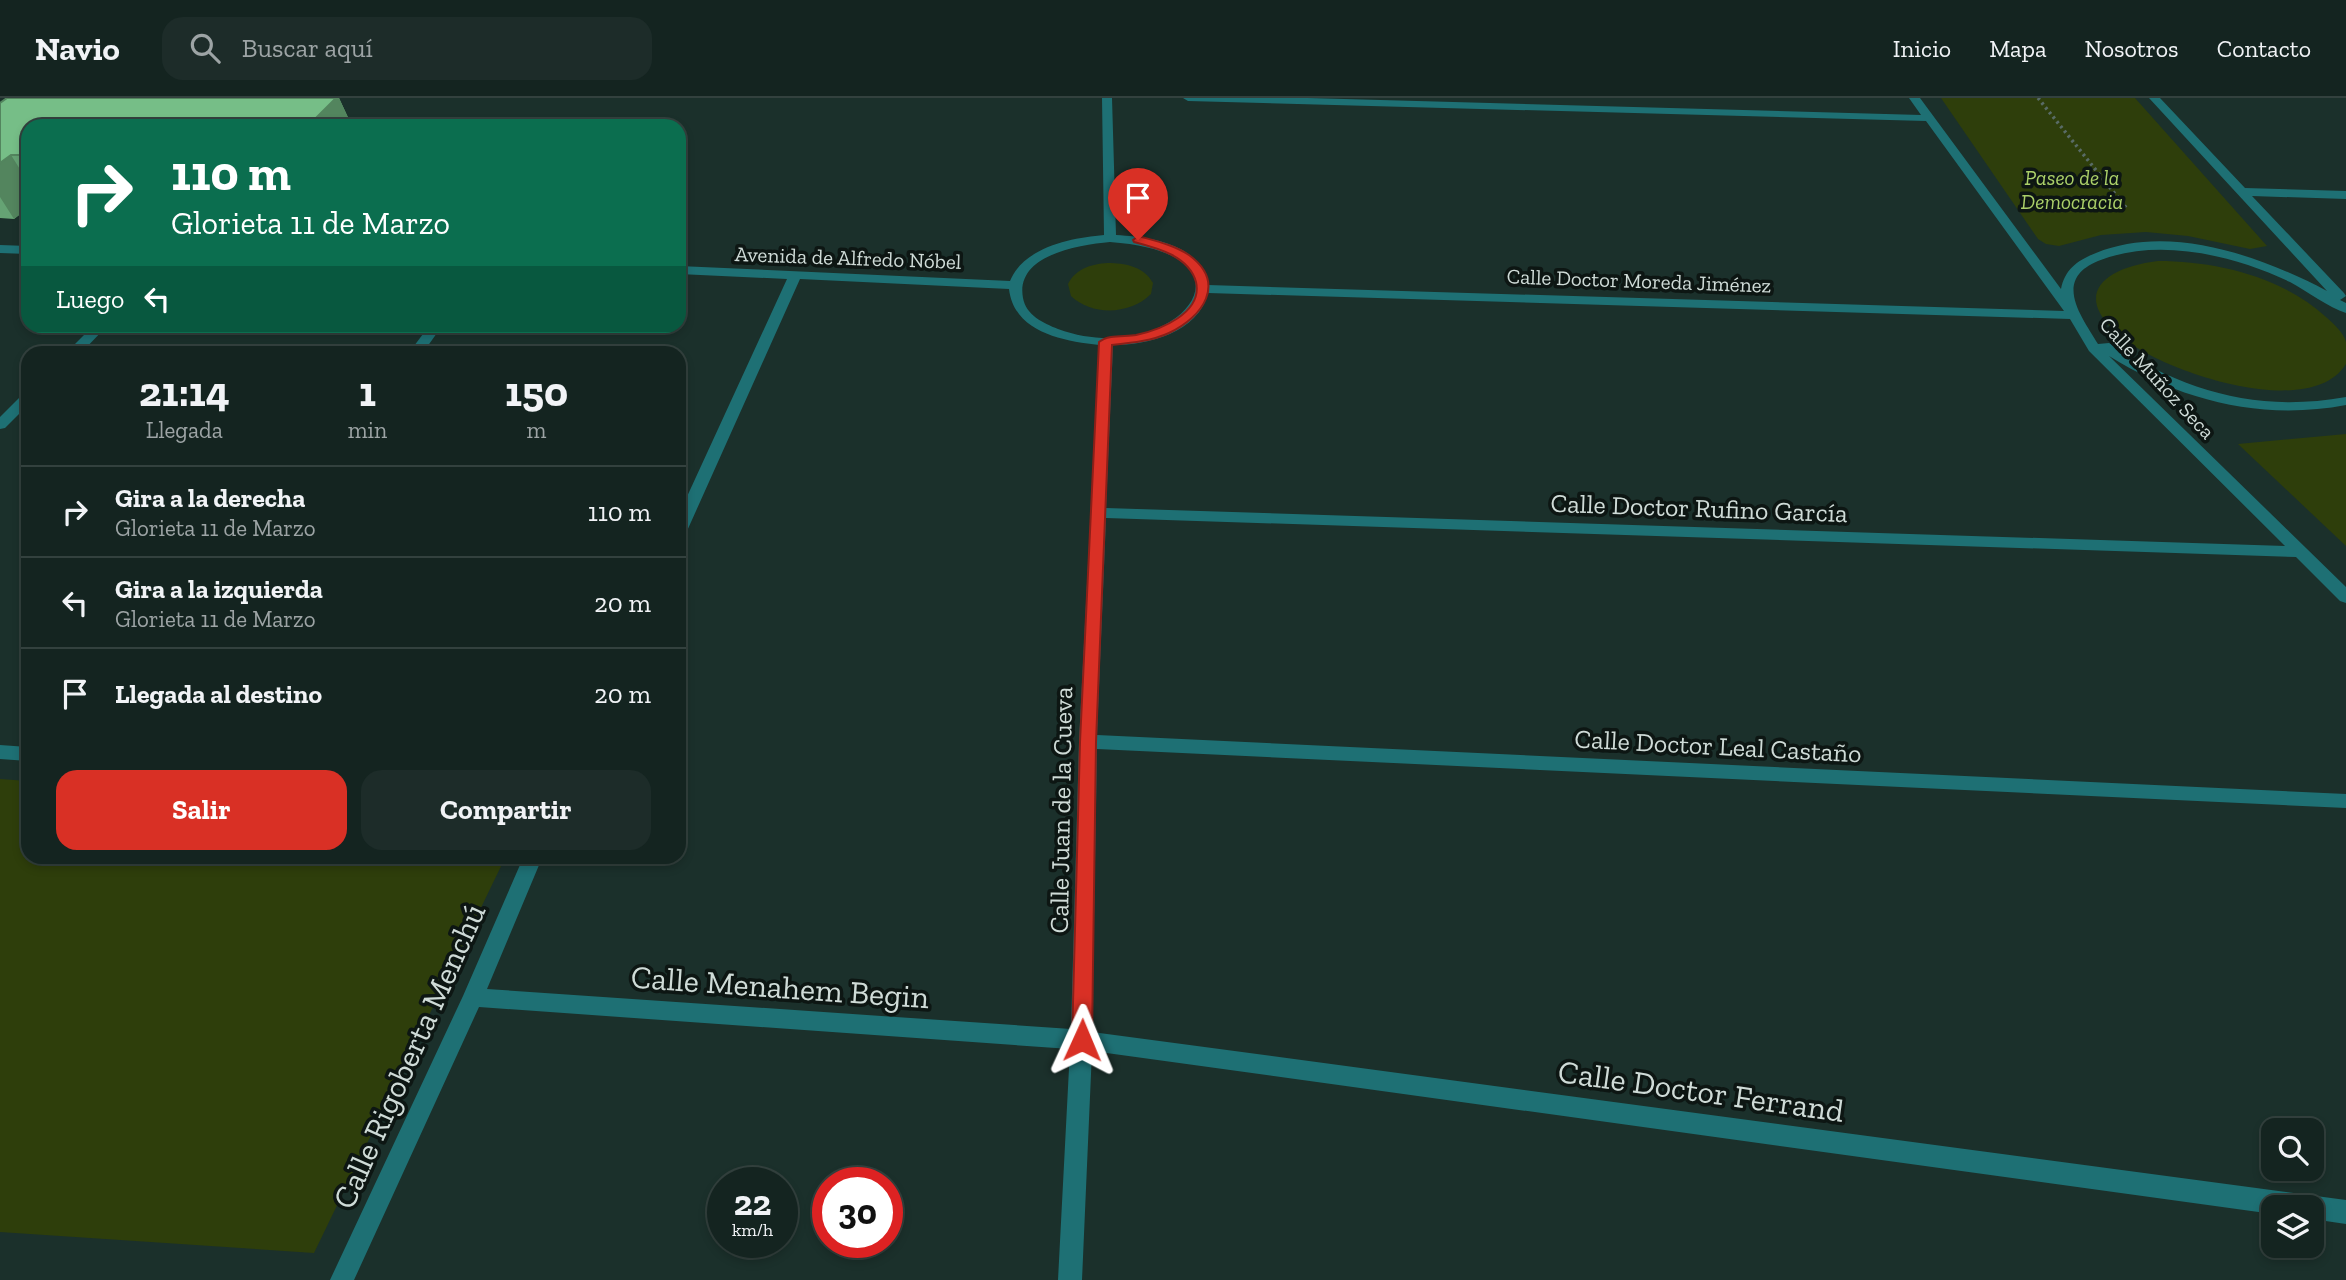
<!DOCTYPE html>
<html lang="es">
<head>
<meta charset="utf-8">
<style>
	:root { --surface:#142420; --page:#1d2c29; --text:#f1f3f6; --muted:#9da4a5; --line:#33413e; --accent:#d93025 }
	body { margin:0; font-family:"Zilla Slab",serif; background:var(--page); color:var(--text); height:100vh; display:flex; flex-direction:column; font-size:26px; white-space:nowrap }
	* { box-sizing:border-box; margin:0 }
	p { font-size:23px; color:var(--muted) }
	.icon { flex:none; width:38px; height:38px; fill:none; stroke:currentColor; stroke-width:2; stroke-linecap:round; stroke-linejoin:round }
	.map { position:relative; flex:1; overflow:hidden }
	.panel { position:absolute; left:21px; top:248px; width:665px; height:518px; display:flex; flex-direction:column; background:var(--surface); border-radius:21px; box-shadow:0 4px 10px #0003,0 0 0 2px var(--line) }
	.panel>* { flex:none }
	.guide { position:absolute; left:21px; top:21px; width:665px; height:214px; border-radius:21px; box-shadow:0 4px 10px #0003,0 0 0 2px var(--line); background:#0b6e4f; color:#fff; overflow:hidden }
	.controls { position:absolute; left:2261px; top:1020px; display:grid; gap:14px }
	.controls a { display:grid; place-items:center; width:63px; height:63px; border-radius:14px; background:var(--surface); box-shadow:0 4px 10px #0003,0 0 0 2px var(--line); font-size:35px }
	.speed { position:absolute; left:707px; top:1069px; display:flex; gap:14px; font-size:35px; font-weight:700; text-align:center }
	.speed>* { display:grid; place-content:center; width:91px; height:91px; border-radius:50%; background:var(--surface); box-shadow:0 4px 10px #0003,0 0 0 2px var(--line); line-height:1 }
	.speed small { font-size:18px; font-weight:400 }
	.speed .limit { border:10px solid #d22; background:#fff; color:#111 }
	.pin { position:absolute; display:grid; place-items:center; width:60px; height:60px; color:#fff; margin:-72px -30px; border-radius:50% 50% 50% 0; rotate:-45deg; box-shadow:0 0 7px #0007 }
	.pin .icon { rotate:45deg }
	.me { position:absolute; width:77px; margin:-38px; rotate:1deg; stroke-linejoin:round; filter:drop-shadow(0 0 5px #0008) }
	.turn { display:flex; align-items:center; gap:24px; height:147px; padding:0 35px; font-size:32px }
	.turn .icon { width:91px; height:91px; stroke-width:2.5 }
	.turn b { display:block; font-size:49px; line-height:60px }
	.then { display:flex; align-items:center; height:66px; padding:0 35px; background:#0003; gap:14px; font-size:26px }
	.eta { display:flex; justify-content:space-evenly; align-items:center; height:119px; text-align:center }
	.eta b { font-size:42px; font-weight:700; line-height:49px }
	.action { display:flex; gap:14px; margin-top:auto; padding:14px 35px }
	.action a { flex:1; height:80px; border-radius:21px; background:var(--accent); color:#fff; font-size:28px; font-weight:700; line-height:80px; text-align:center }
	.action a+a { background:var(--page); color:var(--text) }
	ul { padding:0; list-style:none }
	li { display:flex; align-items:center; gap:21px; height:91px; padding:0 35px; border-top:2px solid var(--line) }
	li div { flex:1 }
	li b { display:block; font-size:26px }
	li em { font-style:normal }
	header { display:flex; align-items:center; gap:42px; box-sizing:border-box; height:98px; padding:0 35px; background:var(--surface); border-bottom:2px solid var(--line) }
	header strong { font-size:33px }
	nav { display:flex; gap:38px; margin-inline-start:auto; font-size:24px }
	.search { width:490px; height:63px; background:var(--page); display:flex; align-items:center; gap:18px; box-sizing:border-box; padding:0 24px; border-radius:21px; color:var(--muted); font-size:26px }
	.map>svg:first-child { display:block }
	.green { fill:#2e3e0b }
	.lines { fill:none; stroke-linecap:round; stroke-linejoin:round }
	.path { stroke:#596b66; stroke-width:3.5; stroke-dasharray:2.5 3.5; stroke-linecap:butt }
	.street { fill:#1e7074; fill-rule:evenodd }
	.wall { fill:#65a374 }
	.shaded-wall { fill:#53855e }
	.building { fill:#76be87; stroke:#53855e; stroke-width:2 }
	.route { fill:#d93025; stroke:#8d1f18; stroke-width:2 }
	.labels { text-anchor:middle; stroke-width:7; stroke-linejoin:round; paint-order:stroke }
	.far-park-label { font-size:21px; font-style:italic; fill:#abd069; stroke:#0d1613 }
	.far-street-label { font-size:21px; fill:#cfdbd7; stroke:#0d1613 }
	.street-label { font-size:26px; fill:#cfdbd7; stroke:#0d1613 }
	.near-street-label { font-size:32px; fill:#cfdbd7; stroke:#0d1613 }
</style>
</head>
<body>
<header>
<strong>Navio</strong>
<div class="search"><svg class="icon" aria-label="search" viewBox="0 0 24 24"><circle cx="10" cy="10" r="6"/><path d="M15 15l6 6"/></svg>Buscar aquí</div>
<nav><a>Inicio</a><a>Mapa</a><a>Nosotros</a><a>Contacto</a></nav>
</header>
<div class="map">
<svg width="2346" height="1182" viewBox="0 0 2346 1182">
	<rect width="100%" height="100%" fill="#1b302b"/>
	<path class="green" d="M1941 0H2135L2267 148 2250 151 2188 138 2146 134 2101 137 2059 148 2046 146 2038 141Z
		M2158 163C2216 163 2283 179 2326 219 2333 225 2344 235 2346 244 2346 251 2346 260 2346 266 2311 323 2169 275 2127 243 2069 200 2100 170 2158 163Z
		M1111 165C1128 166 1144 169 1153 185L1151 196C1130 217 1092 218 1071 198L1068 186C1076 170 1094 165 1111 165Z
		M2346 336V448L2238 346Z
		M0 681 28 683V760H505L314 1155 0 1134Z"/>
	<g class="lines">
		<path class="path" d="M2038 0 2128 112"/>
		<path class="street" d="M1102 0H1112L1116 137C1151 139 1201 146 1208 187L2064 213 1926 23 1188 3 1183 0H1308L1921 17 1909 0H1920L2061 191C2065 171 2078 162 2096 155 2169 125 2261 158 2327 193L2149 0H2160L2245 90 2346 93V101L2252 98 2344 195 2346 198 2340 202 2346 205V215C2329 210 2307 193 2290 184 2233 157 2158 139 2098 163 2052 182 2082 219 2098 246L2109 245C2185 293 2256 315 2346 299V307C2263 323 2181 303 2109 258L2346 489V505L2340 503 2296 459 1106 420 1097 637 2346 696V710L1097 651 1092 934 2346 1102V1126L2312 1121V1110H2273V1116L1092 953 1082 1182H1058L1070 951 479 909 354 1182H330L463 898 523 760H542L487 891 1071 931 1079 644 1099 247C1062 243 1014 234 1009 191L800 181 687 433 679 438V416L787 181 679 176V168L1010 183C1024 149 1071 140 1104 137ZM1110 144C1274 156 1172 273 1058 231 1043 225 1026 217 1023 200 1015 157 1078 147 1110 144ZM1208 195 2070 221 2089 253 2285 448 1106 410 1113 247C1148 247 1198 235 1208 195Z
			M0 147 28 148V156L0 155Z
			M93 228H107L80 256H65Z
			M429 228H442L422 256H408Z
			M28 295V307L5 330 0 331V319L23 296Z
			M0 647 28 649V663L0 661Z"/>
	</g>
	<path class="wall" d="M7 0H339L352 28H28V110L14 121 0 120V5Z"/>
	<path class="shaded-wall" d="M336 0H339L352 28H308Z
		M11 57 28 84V110L14 121 0 99V65Z"/>
	<path class="building" d="M7 0H336L308 28H28V57H11L0 65V5Z"/>
	<path class="route" d="M1138 138C1156 143 1174 147 1189 157 1227 185 1203 219 1169 235 1152 243 1131 245 1112 247L1096 644 1092 942 1089 948 1082 951 1075 948 1072 942 1080 644 1099 244C1109 236 1125 239 1136 237 1160 232 1203 215 1196 184 1189 158 1157 150 1134 144L1133 142Z"/>
	<g class="labels">
		<g class="far-park-label">
			<text x="2072" y="87">Paseo de la<tspan x="2072" dy="24">Democracia</tspan></text>
		</g>
		<g class="far-street-label">
			<text transform="translate(848 160) rotate(2)" y="7">Avenida de Alfredo Nóbel</text>
			<text transform="translate(1639 183) rotate(2)" y="7">Calle Doctor Moreda Jiménez</text>
			<text transform="translate(2157 280) rotate(47)" y="7">Calle Muñoz Seca</text>
		</g>
		<g class="street-label">
			<text transform="translate(1699 410) rotate(2)" y="9">Calle Doctor Rufino García</text>
			<text transform="translate(1718 648) rotate(3)" y="9">Calle Doctor Leal Castaño</text>
			<text transform="translate(1061 712) rotate(-89)" y="9">Calle Juan de la Cueva</text>
		</g>
		<g class="near-street-label">
			<text transform="translate(780 889) rotate(4)" y="11">Calle Menahem Begin</text>
			<text transform="translate(409 958) rotate(-66)" y="11">Calle Rigoberta Menchú</text>
			<text transform="translate(1701 993) rotate(8)" y="11">Calle Doctor Ferrand</text>
		</g>
	</g>
</svg>
<div class="controls">
<a><svg class="icon" aria-label="search" viewBox="0 0 24 24"><circle cx="10" cy="10" r="6"/><path d="M15 15l6 6"/></svg></a>
<a><svg class="icon" aria-label="layers" viewBox="0 0 24 24"><path d="M12 4l9 5-9 5-9-5zM3 14l9 5 9-5"/></svg></a>
</div>
<div class="speed"><div>22<small>km/h</small></div><div class="limit">30</div></div>
<div class="pin" style="left:1138px;top:142px;background:#d93025"><svg class="icon" aria-label="arrive" viewBox="0 0 24 24"><path d="M6 21V4h12l-3 4 3 4H6"/></svg></div>
<svg class="me" style="left:1082px;top:942px" viewBox="-20 -20 40 40"><path d="M0-17L14 15 0 8-14 15z" fill="#d93025" stroke="#fff" stroke-width="4"/></svg>
<div class="guide">
<div class="turn"><svg class="icon" aria-label="right" viewBox="0 0 24 24"><path d="M7 20v-9h11M14 6l5 5-5 5"/></svg><div><b>110 m</b>Glorieta 11 de Marzo</div></div>
<div class="then">Luego<svg class="icon" aria-label="left" viewBox="0 0 24 24"><path d="M17 20v-9H6M10 6l-5 5 5 5"/></svg></div>
</div>
<section class="panel">
<div class="eta">
<div><b>21:14</b><p>Llegada</p></div>
<div><b>1</b><p>min</p></div>
<div><b>150</b><p>m</p></div>
</div>
<ul>
<li><svg class="icon" aria-label="right" viewBox="0 0 24 24"><path d="M7 20v-9h11M14 6l5 5-5 5"/></svg><div><b>Gira a la derecha</b><p>Glorieta 11 de Marzo</p></div><em>110 m</em></li>
<li><svg class="icon" aria-label="left" viewBox="0 0 24 24"><path d="M17 20v-9H6M10 6l-5 5 5 5"/></svg><div><b>Gira a la izquierda</b><p>Glorieta 11 de Marzo</p></div><em>20 m</em></li>
<li><svg class="icon" aria-label="arrive" viewBox="0 0 24 24"><path d="M6 21V4h12l-3 4 3 4H6"/></svg><div><b>Llegada al destino</b></div><em>20 m</em></li>
</ul>
<div class="action"><a>Salir</a><a>Compartir</a></div>
</section>
</div>
</body>
</html>
